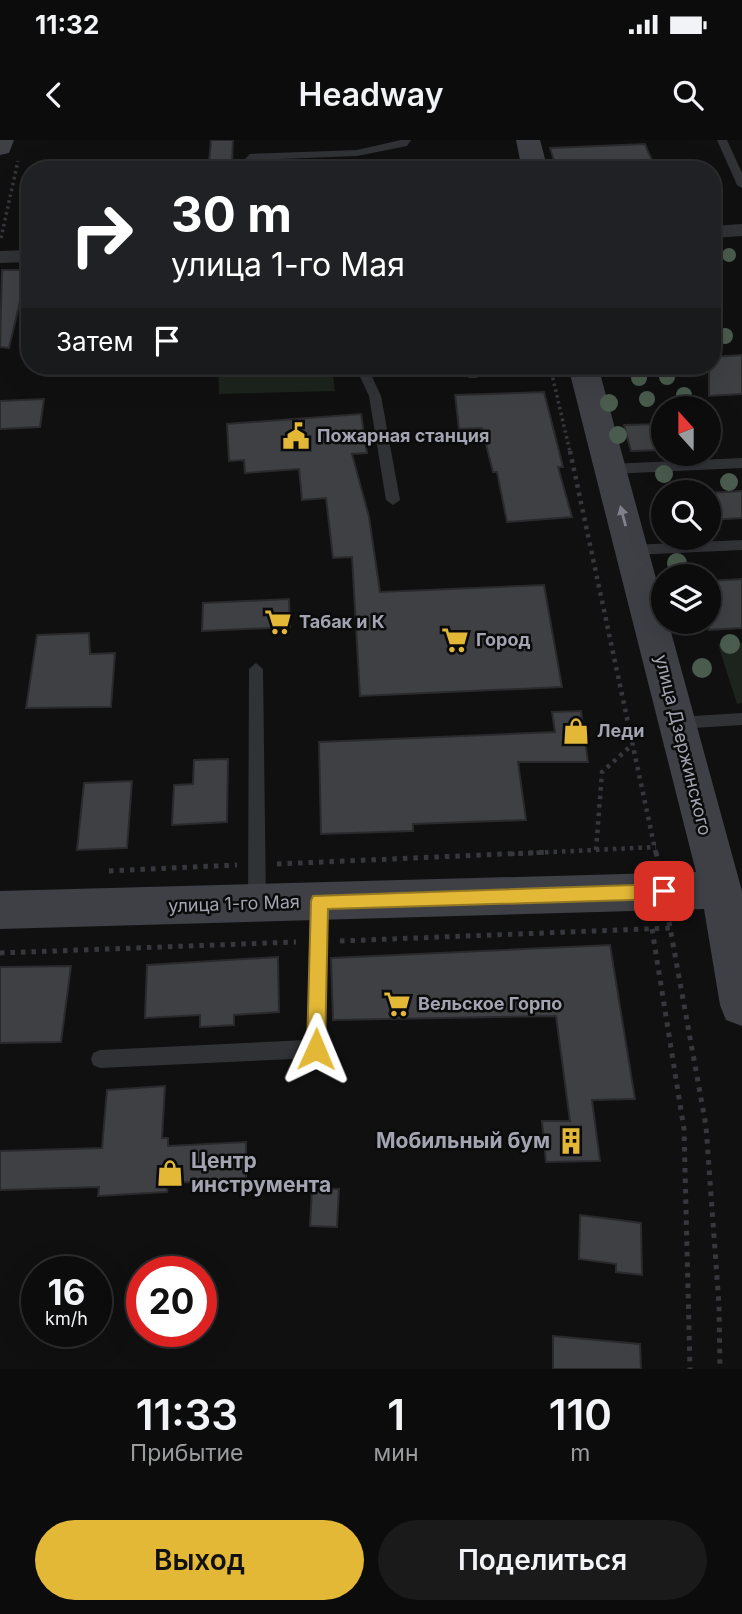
<!DOCTYPE html>
<html lang="ru">
<head>
<meta charset="utf-8">
<style>
	:root { --surface:#0c0c0d; --page:#1a1a1b; --text:#f1f3f6; --muted:#9a9b9d; --line:#2c2c2e; --accent:#e3b836 }
	body { margin:0; font-family:Inter,sans-serif; background:var(--page); color:var(--text); height:100vh; display:flex; flex-direction:column; font-size:26px; white-space:nowrap }
	* { box-sizing:border-box; margin:0 }
	p { font-size:23px; color:var(--muted) }
	.icon { flex:none; width:38px; height:38px; fill:none; stroke:currentColor; stroke-width:2; stroke-linecap:round; stroke-linejoin:round }
	.map { position:relative; height:1229px; overflow:hidden }
	.panel { display:flex; flex-direction:column; background:var(--surface); flex:1 }
	.panel>* { flex:none }
	.hud { position:absolute; left:21px; top:21px; width:700px; height:214px; border-radius:28px; box-shadow:0 7px 28px #0002,0 0 0 2px var(--line); background:#202124; color:#fff; overflow:hidden }
	.needle { width:46px; rotate:339deg }
	.controls { position:absolute; left:651px; top:256px; display:grid; gap:14px }
	.controls a { display:grid; place-items:center; width:70px; height:70px; border-radius:50%; background:var(--surface); box-shadow:0 7px 28px #0002,0 0 0 2px var(--line); font-size:35px }
	.speed { position:absolute; left:21px; top:1116px; display:flex; gap:14px; font-size:35px; font-weight:700; text-align:center }
	.speed>* { display:grid; place-content:center; width:91px; height:91px; border-radius:50%; background:var(--surface); box-shadow:0 7px 28px #0002,0 0 0 2px var(--line); line-height:1 }
	.speed small { font-size:18px; font-weight:400 }
	.speed .limit { border:10px solid #d22; background:#fff; color:#111 }
	.pin { position:absolute; display:grid; place-items:center; width:60px; height:60px; color:#fff; margin:-30px; border-radius:14px; box-shadow:0 4px 10px #0006 }
	.me { position:absolute; width:77px; margin:-38px; rotate:1deg; stroke-linejoin:round; filter:drop-shadow(0 0 5px #0008) }
	.turn { display:flex; align-items:center; gap:24px; height:147px; padding:0 35px; font-size:32px }
	.turn .icon { width:91px; height:91px; stroke-width:2.5 }
	.turn b { display:block; font-size:49px; line-height:60px }
	.then { display:flex; align-items:center; height:66px; padding:0 35px; background:#0003; gap:14px; font-size:26px }
	.eta { display:flex; justify-content:space-evenly; align-items:center; height:119px; text-align:center }
	.eta b { font-size:42px; font-weight:600; line-height:49px }
	.action { display:flex; gap:14px; margin-top:auto; padding:14px 35px }
	.action a { flex:1; height:80px; border-radius:42px; background:var(--accent); color:#111; font-size:28px; font-weight:600; line-height:80px; text-align:center }
	.action a+a { background:var(--page); color:var(--text) }
	.status { display:flex; justify-content:space-between; align-items:center; height:49px; padding:0 35px; background:var(--surface); direction:ltr }
	.status svg { height:19px; fill:currentColor }
	header { display:flex; justify-content:space-between; align-items:center; height:91px; padding:0 35px; background:var(--surface); font-size:32px; font-weight:600 }
	.map>svg:first-child { display:block }
	.green { fill:#1d241e }
	.building { fill:#3f4044; stroke:#2a2a2d; stroke-width:2 }
	.lines { fill:none; stroke-linecap:round; stroke-linejoin:round }
	.path-far2 { stroke:#37383d; stroke-width:3.5; stroke-dasharray:2.5 3.5; stroke-linecap:butt }
	.path-far1 { stroke:#37383d; stroke-width:4.5; stroke-dasharray:3.5 5; stroke-linecap:butt }
	.path { stroke:#37383d; stroke-width:5; stroke-dasharray:4.5 6; stroke-linecap:butt }
	.lane { fill:#313236; fill-rule:evenodd }
	.street { fill:#313236; fill-rule:evenodd }
	.secondary { fill:#3f4046; fill-rule:evenodd }
	.tree { fill:#4a5c4e }
	.oneway { fill:#7f828c }
	.route { fill:#e3b836; stroke:#947823; stroke-width:2 }
	.labels { text-anchor:middle; stroke-width:5; stroke-linejoin:round; paint-order:stroke }
	.poi-label { font-size:18px; font-weight:bold; fill:#a2a5b1; stroke:#0b0b0c; text-anchor:start }
	.street-label { font-size:18px; fill:#a2a5b1; stroke:#0b0b0c }
	.near-poi-label { font-size:21px; font-weight:bold; fill:#a2a5b1; stroke:#0b0b0c; text-anchor:end }
</style>
</head>
<body>
<div class="status"><b>11:32</b><svg viewBox="0 0 49 12"><path d="M0 12V9h3v3zM5 12V6h3v6zM10 12V3h3v9zM15 12V0h3v12zM26 1h20v11H26zM47 4h2v5h-2z"/></svg></div>
<header><svg class="icon" aria-label="back" viewBox="0 0 24 24"><path d="M15 5l-7 7 7 7"/></svg>Headway<svg class="icon" aria-label="search" viewBox="0 0 24 24"><circle cx="10" cy="10" r="6"/><path d="M15 15l6 6"/></svg></header>
<div class="map">
<svg width="742" height="1229" viewBox="0 0 742 1229">
	<rect width="100%" height="100%" fill="#101011"/>
	<path class="green" d="M218 226H332L335 251 219 254Z
		M742 503V563L737 564 718 504Z"/>
	<path class="building" d="M211 0H233L232 23H209Z
		M645 4 656 30H557L550 8Z
		M2 130H30V157H21L9 208 0 207Z
		M742 215V254L709 256V226H712V217Z
		M544 252 563 327H558L572 377 507 382 497 332H493L482 288 459 289 455 255Z
		M44 259 40 287 0 289V261Z
		M361 274 367 313 352 314 369 377 380 452 544 445 562 547 360 556 352 417 333 418 326 358 302 360 299 329 245 333 244 320 229 321 227 284Z
		M663 284V310L631 311 624 285Z
		M742 351V378L709 380V353Z
		M742 439V488L709 490V441Z
		M289 459 290 487 202 491 203 463Z
		M89 493 90 514 115 513 111 567 26 568 37 495Z
		M581 571 588 622H518L526 680 413 684V691L321 694 319 602 555 592 552 572Z
		M228 619 227 682 172 685 174 645 193 644 194 620Z
		M132 641 127 708 77 710 84 643Z
		M610 805 635 959 592 960 600 1021 546 1022 542 981H570L556 876 333 880 331 818Z
		M278 817 279 872 234 875V885L200 887V875L145 878 147 825Z
		M71 826 61 902 0 903V827Z
		M165 946 162 998H168V1006L246 1002V1040L168 1043 167 1052 98 1056 99 1047 0 1050V1011L102 1008 107 950Z
		M312 1048 339 1049 337 1087 310 1086Z
		M580 1075 641 1083 642 1135 616 1132V1124L579 1119Z
		M553 1196 640 1204 641 1229H553Z"/>
	<g class="lines">
		<path class="path-far2" d="M1 98 18 21
			M550 226 570 312"/>
		<path class="path-far1" d="M570 311 656 714
			M596 710 602 632 633 604
			M511 714 656 707"/>
		<path class="path" d="M656 712 658 722
			M277 724 550 712
			M109 731 237 725
			M669 782 706 986 719 1165 720 1229
			M652 789 684 989 690 1229
			M340 801 670 788
			M0 813 296 802"/>
		<path class="lane" d="M401 0H411L407 6 357 16 253 20 245 30H234L250 14 357 10Z
			M717 0H727L742 33V48L737 45Z
			M355 226H367L381 256 400 360 393 365 386 360 369 256Z
			M463 226H475L479 235 477 238H469Z
			M742 318V328L610 334 603 329 610 324Z
			M742 400V410L632 415 625 410 632 405Z
			M256 523 263 529 266 763 263 769 257 771 251 769 248 763 249 529Z
			M742 573V585L678 589 673 587 670 583 673 579 678 577Z
			M319 753 325 755 328 761 325 909 323 915 316 918 100 928 93 925 91 919 93 913 100 910 307 900 310 761 313 755Z"/>
		<path class="street" d="M742 84V96L712 98V86Z
			M30 110V122L0 123V111Z"/>
		<path class="secondary" d="M0 0H14L9 13 0 15Z
			M516 0H540L548 30H522Z
			M568 226H598L663 464V481H668L742 751V886L726 880 720 865 704 769 0 789V751L696 732Z"/>
	</g>
	<g class="tree">
		<circle cx="729" cy="115" r="7"/>
		<circle cx="725" cy="196" r="8"/>
		<circle cx="667" cy="237" r="8"/>
		<circle cx="639" cy="238" r="8"/>
		<circle cx="684" cy="255" r="8"/>
		<circle cx="647" cy="259" r="8"/>
		<circle cx="609" cy="263" r="9"/>
		<circle cx="618" cy="295" r="9"/>
		<circle cx="664" cy="334" r="9"/>
		<circle cx="729" cy="342" r="9"/>
		<circle cx="677" cy="423" r="10"/>
		<circle cx="730" cy="504" r="10"/>
		<circle cx="702" cy="528" r="10"/>
	</g>
	<defs><path id="oneway-solid" d="M-6-.8H1V-3.2L6.5 0L1 3.2V.8H-6Z" transform="scale(1.75)"/></defs>
	<use class="oneway" href="#oneway-solid" transform="translate(623 376) rotate(-105)"/>
	<path class="route" d="M664 744 670 746 672 751 670 757 664 759 328 769 325 909 323 915 316 918 309 915 307 909 311 761 313 756Z"/>
	<defs>
		<symbol id="civic-bare" viewBox="-9 -9 18 18"><path d="M-.6-6.5H3V-4.5H.6V-3L4-1V1h2V6H-6V1h2V-1L-.6-3ZM-1.2 2.5V6h2.4V2.5Z" fill="#e3b836" stroke="#0b0b0c" stroke-width="2.5" paint-order="stroke"/></symbol>
		<symbol id="supermarket-bare" viewBox="-9 -9 18 18"><path d="M-6-5.5h2.5l.6 2H6L4.5 2H-2.5L-4.4-4H-6ZM-1.5 3.2a1.3 1.3 0 1 0 .1 0ZM3 3.2a1.3 1.3 0 1 0 .1 0Z" fill="#e3b836" stroke="#0b0b0c" stroke-width="2.5" paint-order="stroke"/></symbol>
		<symbol id="shop-bare" viewBox="-9 -9 18 18"><path d="M-5-2.5h2.3a2.7 3.5 0 0 1 5.4 0H5L5.5 6h-11ZM-1.5-2.5h3a1.5 2.3 0 0 0-3 0Z" fill="#e3b836" stroke="#0b0b0c" stroke-width="2.5" paint-order="stroke"/></symbol>
		<symbol id="building-bare" viewBox="-9 -9 18 18"><path d="M-4-6H4V6H1V3H-1V6H-4ZM-2.5-4.3h1.7v1.8h-1.7ZM.8-4.3h1.7v1.8H.8ZM-2.5-1h1.7V.8h-1.7ZM.8-1h1.7V.8H.8Z" fill="#e3b836" stroke="#0b0b0c" stroke-width="2.5" paint-order="stroke"/></symbol>
	</defs>
	<g fill-rule="evenodd">
		<use href="#civic-bare" x="277" y="277" width="38" height="38"/>
		<use href="#supermarket-bare" x="259" y="463" width="38" height="38"/>
		<use href="#supermarket-bare" x="436" y="481" width="38" height="38"/>
		<use href="#shop-bare" x="557" y="572" width="38" height="38"/>
		<use href="#supermarket-bare" x="378" y="845" width="38" height="38"/>
		<use href="#building-bare" x="552" y="982" width="38" height="38"/>
		<use href="#shop-bare" x="151" y="1014" width="38" height="38"/>
	</g>
	<g class="labels">
		<g class="poi-label">
			<text x="317" y="302">Пожарная станция</text>
			<text x="299" y="488">Табак и К</text>
			<text x="476" y="506">Город</text>
			<text x="597" y="597">Леди</text>
			<text x="418" y="870">Вельское Горпо</text>
		</g>
		<g class="street-label">
			<text transform="translate(683 605) rotate(76)" y="6">улица Дзержинского</text>
			<text transform="translate(234 764) rotate(-2)" y="6">улица 1-го Мая</text>
		</g>
		<g class="near-poi-label">
			<text x="550" y="1008">Мобильный бум</text>
			<text x="191" y="1028" text-anchor="start">Центр<tspan x="191" dy="24">инструмента</tspan></text>
		</g>
	</g>
</svg>
<div class="controls">
<a><svg class="needle" viewBox="-14 -14 28 28"><path d="M0-13l5 13h-10z" fill="#e53935"/><path d="M0 13l5-13h-10z" fill="#9a9b9d"/></svg></a>
<a><svg class="icon" aria-label="search" viewBox="0 0 24 24"><circle cx="10" cy="10" r="6"/><path d="M15 15l6 6"/></svg></a>
<a><svg class="icon" aria-label="layers" viewBox="0 0 24 24"><path d="M12 4l9 5-9 5-9-5zM3 14l9 5 9-5"/></svg></a>
</div>
<div class="speed"><div>16<small>km/h</small></div><div class="limit">20</div></div>
<div class="pin" style="left:664px;top:751px;background:#d93025"><svg class="icon" aria-label="arrive" viewBox="0 0 24 24"><path d="M6 21V4h12l-3 4 3 4H6"/></svg></div>
<svg class="me" style="left:316px;top:909px" viewBox="-20 -20 40 40"><path d="M0-17L14 15 0 8-14 15z" fill="#e3b836" stroke="#fff" stroke-width="4"/></svg>
<div class="hud">
<div class="turn"><svg class="icon" aria-label="right" viewBox="0 0 24 24"><path d="M7 20v-9h11M14 6l5 5-5 5"/></svg><div><b>30 m</b>улица 1-го Мая</div></div>
<div class="then">Затем<svg class="icon" aria-label="arrive" viewBox="0 0 24 24"><path d="M6 21V4h12l-3 4 3 4H6"/></svg></div>
</div>
</div>
<section class="panel">
<div class="eta">
<div><b>11:33</b><p>Прибытие</p></div>
<div><b>1</b><p>мин</p></div>
<div><b>110</b><p>m</p></div>
</div>
<div class="action"><a>Выход</a><a>Поделиться</a></div>
</section>
</body>
</html>
